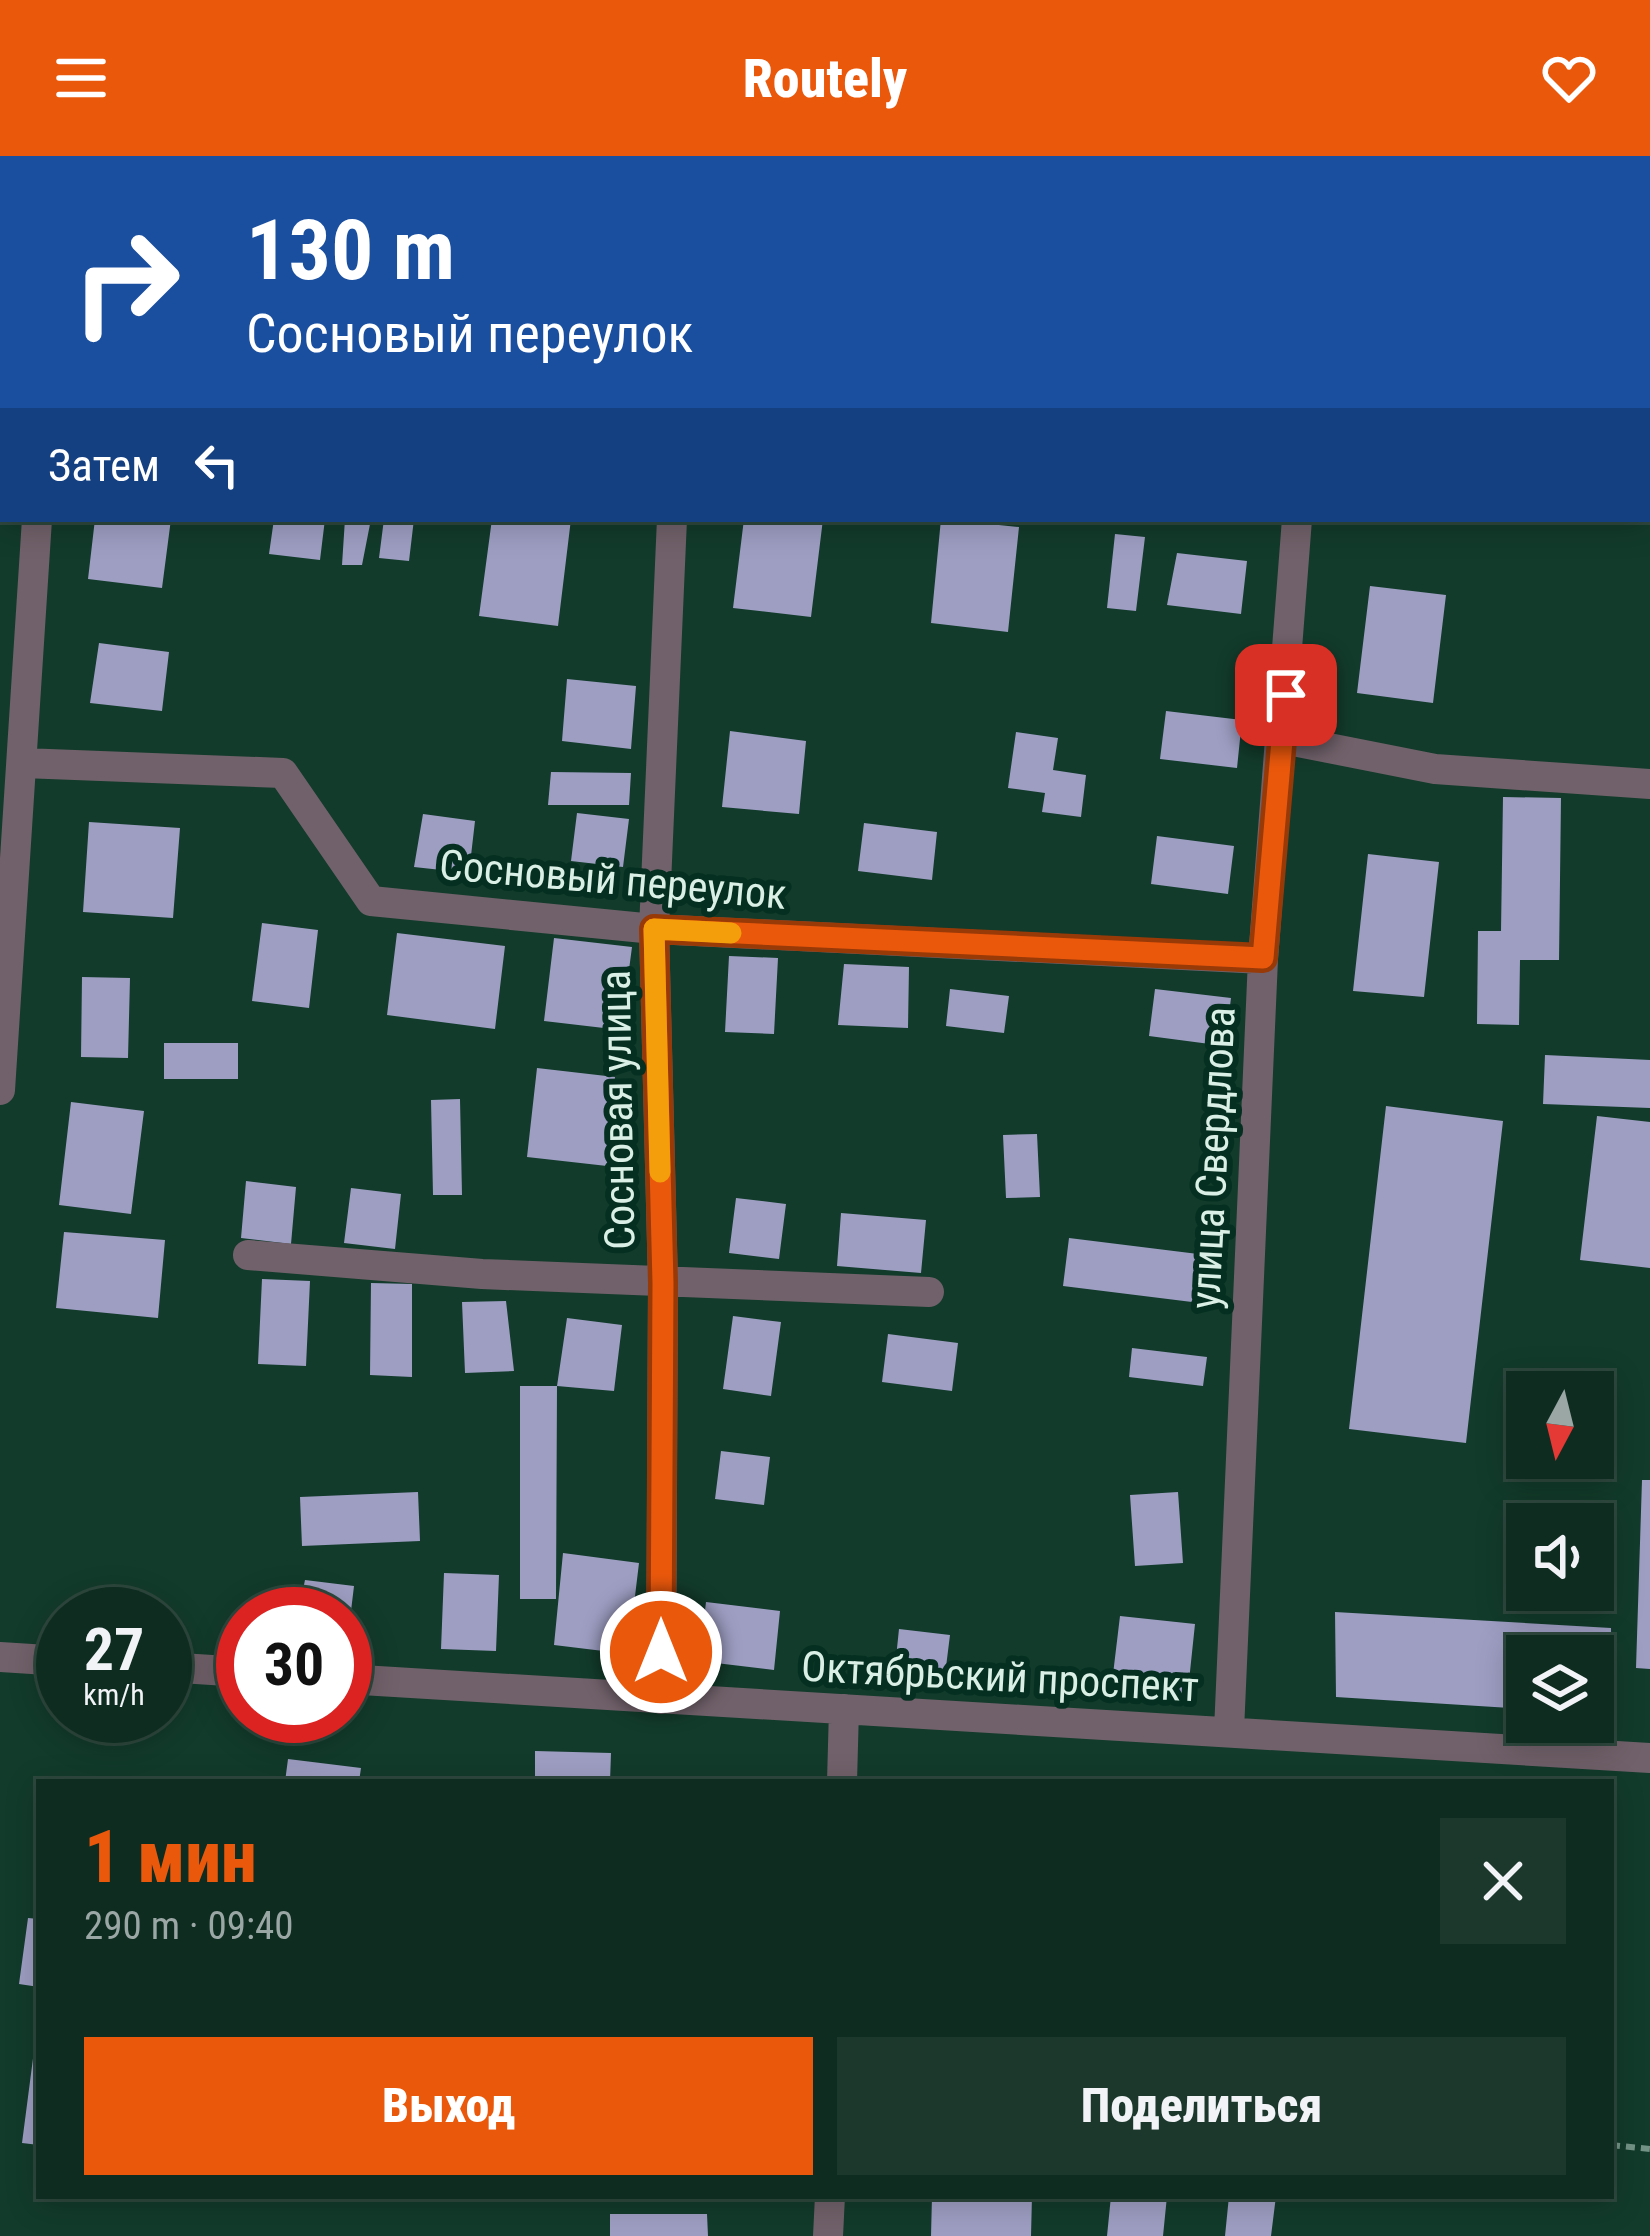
<!DOCTYPE html>
<html lang="ru">
<head>
<meta charset="utf-8">
<style>
	:root { --surface:#0e2c20; --page:#1c382d; --text:#f1f3f6; --muted:#9ba7a5; --line:#2e483e; --accent:#ea580c }
	body { margin:0; font-family:"Roboto Condensed",sans-serif; background:var(--page); color:var(--text); height:100vh; display:flex; flex-direction:column; font-size:45px; white-space:nowrap }
	* { box-sizing:border-box; margin:0 }
	p { font-size:39px; color:var(--muted) }
	.icon { flex:none; width:66px; height:66px; fill:none; stroke:currentColor; stroke-width:2; stroke-linecap:round; stroke-linejoin:round }
	.map { position:relative; flex:1; overflow:hidden }
	.panel { position:absolute; left:36px; top:1623px; width:1578px; height:420px; display:flex; flex-direction:column; background:var(--surface); border-radius:0px; box-shadow:0 6px 30px #0003,0 0 0 3px var(--line) }
	.panel>* { flex:none }
	.banner { position:absolute; left:0px; top:0px; width:1650px; height:366px; box-shadow:0 6px 30px #0003,0 0 0 3px var(--line); background:#1a4fa0; color:#fff; overflow:hidden }
	.needle { width:78px; rotate:187deg }
	.controls { position:absolute; left:1506px; top:1215px; display:grid; gap:24px }
	.controls a { display:grid; place-items:center; width:108px; height:108px; border-radius:0px; background:var(--surface); box-shadow:0 6px 30px #0003,0 0 0 3px var(--line); font-size:60px }
	.speed { position:absolute; left:36px; top:1431px; display:flex; gap:24px; font-size:60px; font-weight:700; text-align:center }
	.speed>* { display:grid; place-content:center; width:156px; height:156px; border-radius:50%; background:var(--surface); box-shadow:0 6px 30px #0003,0 0 0 3px var(--line); line-height:1 }
	.speed small { font-size:30px; font-weight:400 }
	.speed .limit { border:18px solid #d22; background:#fff; color:#111 }
	.pin { position:absolute; display:grid; place-items:center; width:102px; height:102px; color:#fff; margin:-51px; border-radius:24px; box-shadow:0 6px 18px #0006 }
	.me { position:absolute; width:132px; margin:-66px; rotate:0deg; stroke-linejoin:round; filter:drop-shadow(0 0 9px #0008) }
	.turn { display:flex; align-items:center; gap:42px; height:252px; padding:0 48px; font-size:54px }
	.turn .icon { width:156px; height:156px; stroke-width:2.5 }
	.turn b { display:block; font-size:84px; line-height:102px }
	.then { display:flex; align-items:center; height:114px; padding:0 48px; background:#0003; gap:24px; font-size:45px }
	.round { display:grid; place-items:center; flex:none; width:126px; height:126px; border-radius:0px; background:var(--page) }
	.headline { display:flex; align-items:center; justify-content:space-between; height:204px; padding:0 48px }
	h1 { font-size:72px; font-weight:800; line-height:90px; color:var(--accent) }
	.cta { display:flex; gap:24px; margin-top:auto; padding:24px 48px }
	.cta a { flex:1; height:138px; border-radius:0px; background:var(--accent); color:#fff; font-size:48px; font-weight:800; line-height:138px; text-align:center }
	.cta a+a { background:var(--page); color:var(--text) }
	header { display:flex; justify-content:space-between; align-items:center; height:156px; padding:0 48px; background:var(--accent); color:#fff; font-size:54px; font-weight:800 }
	.map>svg:first-child { display:block }
	.building { fill:#9e9ec3 }
	.lines { fill:none; stroke-linecap:round; stroke-linejoin:round }
	.path { stroke:#739386; stroke-width:6; stroke-dasharray:9 6; stroke-linecap:butt }
	.minor { stroke:#71616a; stroke-width:30 }
	.route-casing { stroke:#983908; stroke-width:30 }
	.route { stroke:#ea580c; stroke-width:21 }
	.slow { stroke:#f59e0b; stroke-width:21 }
	.labels { text-anchor:middle; stroke-width:12; stroke-linejoin:round; paint-order:stroke }
	.street-label { font-size:42px; fill:#daefe5; stroke:#053021 }
</style>
</head>
<body>
<header><svg class="icon" aria-label="menu" viewBox="0 0 24 24"><path d="M4 6h16M4 12h16M4 18h16"/></svg>Routely<svg class="icon" aria-label="heart" viewBox="0 0 24 24"><path d="M12 20l-8-8c-3-5 5-10 8-4 3-6 11-1 8 4z"/></svg></header>
<div class="map">
<svg width="1650" height="2080" viewBox="0 0 1650 2080">
	<rect width="100%" height="100%" fill="#123b2b"/>
	<path class="building" d="M95 363H171L162 432 88 423Z
		M274 363H325L320 404 269 398Z
		M345 363H371L362 409H342Z
		M384 363H414L409 405 379 402Z
		M492 363H571L558 470 479 460Z
		M744 363H823L811 461 733 452Z
		M941 363 1019 371 1008 476 931 467Z
		M1115 378 1145 381 1136 455 1107 452Z
		M1177 397 1247 405 1241 458 1167 449Z
		M1370 430 1446 439 1433 547 1357 537Z
		M99 487 169 496 162 555 90 547Z
		M567 523 636 530 631 593 562 585Z
		M1166 555 1242 564 1237 612 1160 603Z
		M730 575 806 585 799 658 722 651Z
		M1016 576 1058 582 1053 614 1086 619 1081 661 1042 656 1045 637 1008 632Z
		M551 616 631 617 629 649H548Z
		M1503 641 1561 642 1559 804H1520L1519 869 1477 868 1478 775H1501Z
		M577 657 629 663 623 711 571 705Z
		M423 658 475 665 469 717 414 711Z
		M89 666 180 672 173 762 83 756Z
		M864 667 937 676 932 724 858 715Z
		M1157 680 1234 690 1228 738 1151 728Z
		M1368 698 1439 706 1424 841 1353 835Z
		M262 767 318 774 309 852 252 845Z
		M397 777 505 790 495 873 387 859Z
		M554 782 632 791 621 874 544 865Z
		M729 800 778 802 774 878 725 876Z
		M844 808 909 811 908 872 838 869Z
		M82 821 130 822 128 902 81 901Z
		M950 833 1009 840 1004 877 946 870Z
		M1155 833 1231 842 1225 890 1149 880Z
		M164 887H238V923H164Z
		M1545 899 1650 904V952L1543 948Z
		M537 912 615 921 607 1010 527 1001Z
		M460 943 462 1039H433L431 944Z
		M71 946 144 955 131 1058 59 1049Z
		M1386 950 1503 965 1466 1287 1349 1273Z
		M1597 960 1650 966V1112L1580 1104Z
		M1037 978 1040 1041 1006 1042 1003 979Z
		M246 1025 296 1031 291 1088 241 1082Z
		M351 1032 401 1038 395 1093 344 1087Z
		M736 1042 786 1048 779 1103 729 1097Z
		M841 1057 926 1064 921 1117 837 1110Z
		M64 1076 165 1084 158 1162 56 1152Z
		M1069 1082 1198 1098 1192 1146 1063 1130Z
		M262 1123 310 1125 306 1210 258 1208Z
		M371 1127 412 1128V1221L370 1219Z
		M506 1145 514 1215 465 1217 462 1146Z
		M733 1160 781 1166 771 1240 723 1233Z
		M567 1162 622 1169 614 1235 557 1230Z
		M888 1178 958 1187 952 1235 882 1226Z
		M1132 1192 1207 1201 1203 1230 1129 1221Z
		M520 1230H557L556 1443H520Z
		M721 1295 770 1301 764 1349 715 1343Z
		M1642 1324H1650V1513L1636 1512Z
		M418 1336 420 1385 302 1390 300 1341Z
		M1178 1336 1183 1407 1135 1410 1130 1339Z
		M563 1397 639 1407 628 1498 554 1489Z
		M444 1417 499 1419 496 1495 441 1493Z
		M305 1424 354 1430 348 1480 345 1458H298Z
		M706 1446 780 1455 774 1514 699 1505Z
		M1335 1456 1611 1472 1612 1559 1593 1558V1500H1527V1553L1336 1541Z
		M1120 1460 1195 1468 1187 1544 1111 1535Z
		M899 1473 950 1479 944 1527 894 1521Z
		M535 1595 611 1597 610 1626H535Z
		M288 1603 361 1612 359 1626H285Z
		M28 1762 39 1763V1831L19 1828Z
		M35 1887H39V1989L22 1987Z
		M932 2040H1032L1031 2080H931Z
		M1111 2040H1167L1163 2080H1107Z
		M1229 2040H1276L1271 2080H1225Z
		M610 2058H707L708 2080H610Z"/>
	<g class="lines">
		<path class="path" d="M1611 1989 1650 1993"/>
		<path class="minor" d="M57 3V0
			M472 3V0
			M920 3V0
			M1316 3V0
			M0 250H3
			M1647 336H1650
			M1283 583 1435 613 1650 628
			M23 607 283 617 371 745 654 773 1263 803
			M0 934 37 363
			M248 1099 482 1118 929 1136
			M0 1501 63 1505
			M165 1511 243 1516
			M345 1523 1650 1602
			M661 1543 663 1127 654 773 672 363
			M1229 1575 1263 803 1297 363
			M842 1626 844 1553
			M828 2080 830 2040"/>
	</g>
	<g class="lines">
		<defs>
			<path id="route" d="M661 1496 663 1127 654 773 1263 802 1286 539"/>
		</defs>
		<use href="#route" class="route-casing"/>
		<use href="#route" class="route"/>
		<path class="slow" d="M660 1016 654 773 731 777"/>
	</g>
	<g class="labels">
		<g class="street-label">
			<text transform="translate(613 723) rotate(5)" y="15">Сосновый переулок</text>
			<text transform="translate(617 954) rotate(-91)" y="15">Сосновая улица</text>
			<text transform="translate(1212 1002) rotate(-87)" y="15">улица Свердлова</text>
			<text transform="translate(1000 1520) rotate(3)" y="15">Октябрьский проспект</text>
		</g>
	</g>
</svg>
<div class="controls">
<a><svg class="needle" viewBox="-14 -14 28 28"><path d="M0-13l5 13h-10z" fill="#e53935"/><path d="M0 13l5-13h-10z" fill="#9ba7a5"/></svg></a>
<a><svg class="icon" aria-label="sound" viewBox="0 0 24 24"><path d="M4 9h4l5-4v14l-5-4H4zM17 9q2 3 0 6"/></svg></a>
<a><svg class="icon" aria-label="layers" viewBox="0 0 24 24"><path d="M12 4l9 5-9 5-9-5zM3 14l9 5 9-5"/></svg></a>
</div>
<div class="speed"><div>27<small>km/h</small></div><div class="limit">30</div></div>
<div class="pin" style="left:1286px;top:539px;background:#d93025"><svg class="icon" aria-label="arrive" viewBox="0 0 24 24"><path d="M6 21V4h12l-3 4 3 4H6"/></svg></div>
<svg class="me" style="left:661px;top:1496px" viewBox="-20 -20 40 40"><circle r="17" fill="#ea580c" stroke="#fff" stroke-width="3"/><path d="M0-11L8 9 0 5-8 9z" fill="#fff"/></svg>
<div class="banner">
<div class="turn"><svg class="icon" aria-label="right" viewBox="0 0 24 24"><path d="M7 20v-9h11M14 6l5 5-5 5"/></svg><div><b>130 m</b>Сосновый переулок</div></div>
<div class="then">Затем<svg class="icon" aria-label="left" viewBox="0 0 24 24"><path d="M17 20v-9H6M10 6l-5 5 5 5"/></svg></div>
</div>
<section class="panel">
<div class="headline"><div><h1>1 мин</h1><p>290 m · 09:40</p></div><a class="round"><svg class="icon" aria-label="close" viewBox="0 0 24 24"><path d="M6 6l12 12M18 6L6 18"/></svg></a></div>
<div class="cta"><a>Выход</a><a>Поделиться</a></div>
</section>
</div>
</body>
</html>
